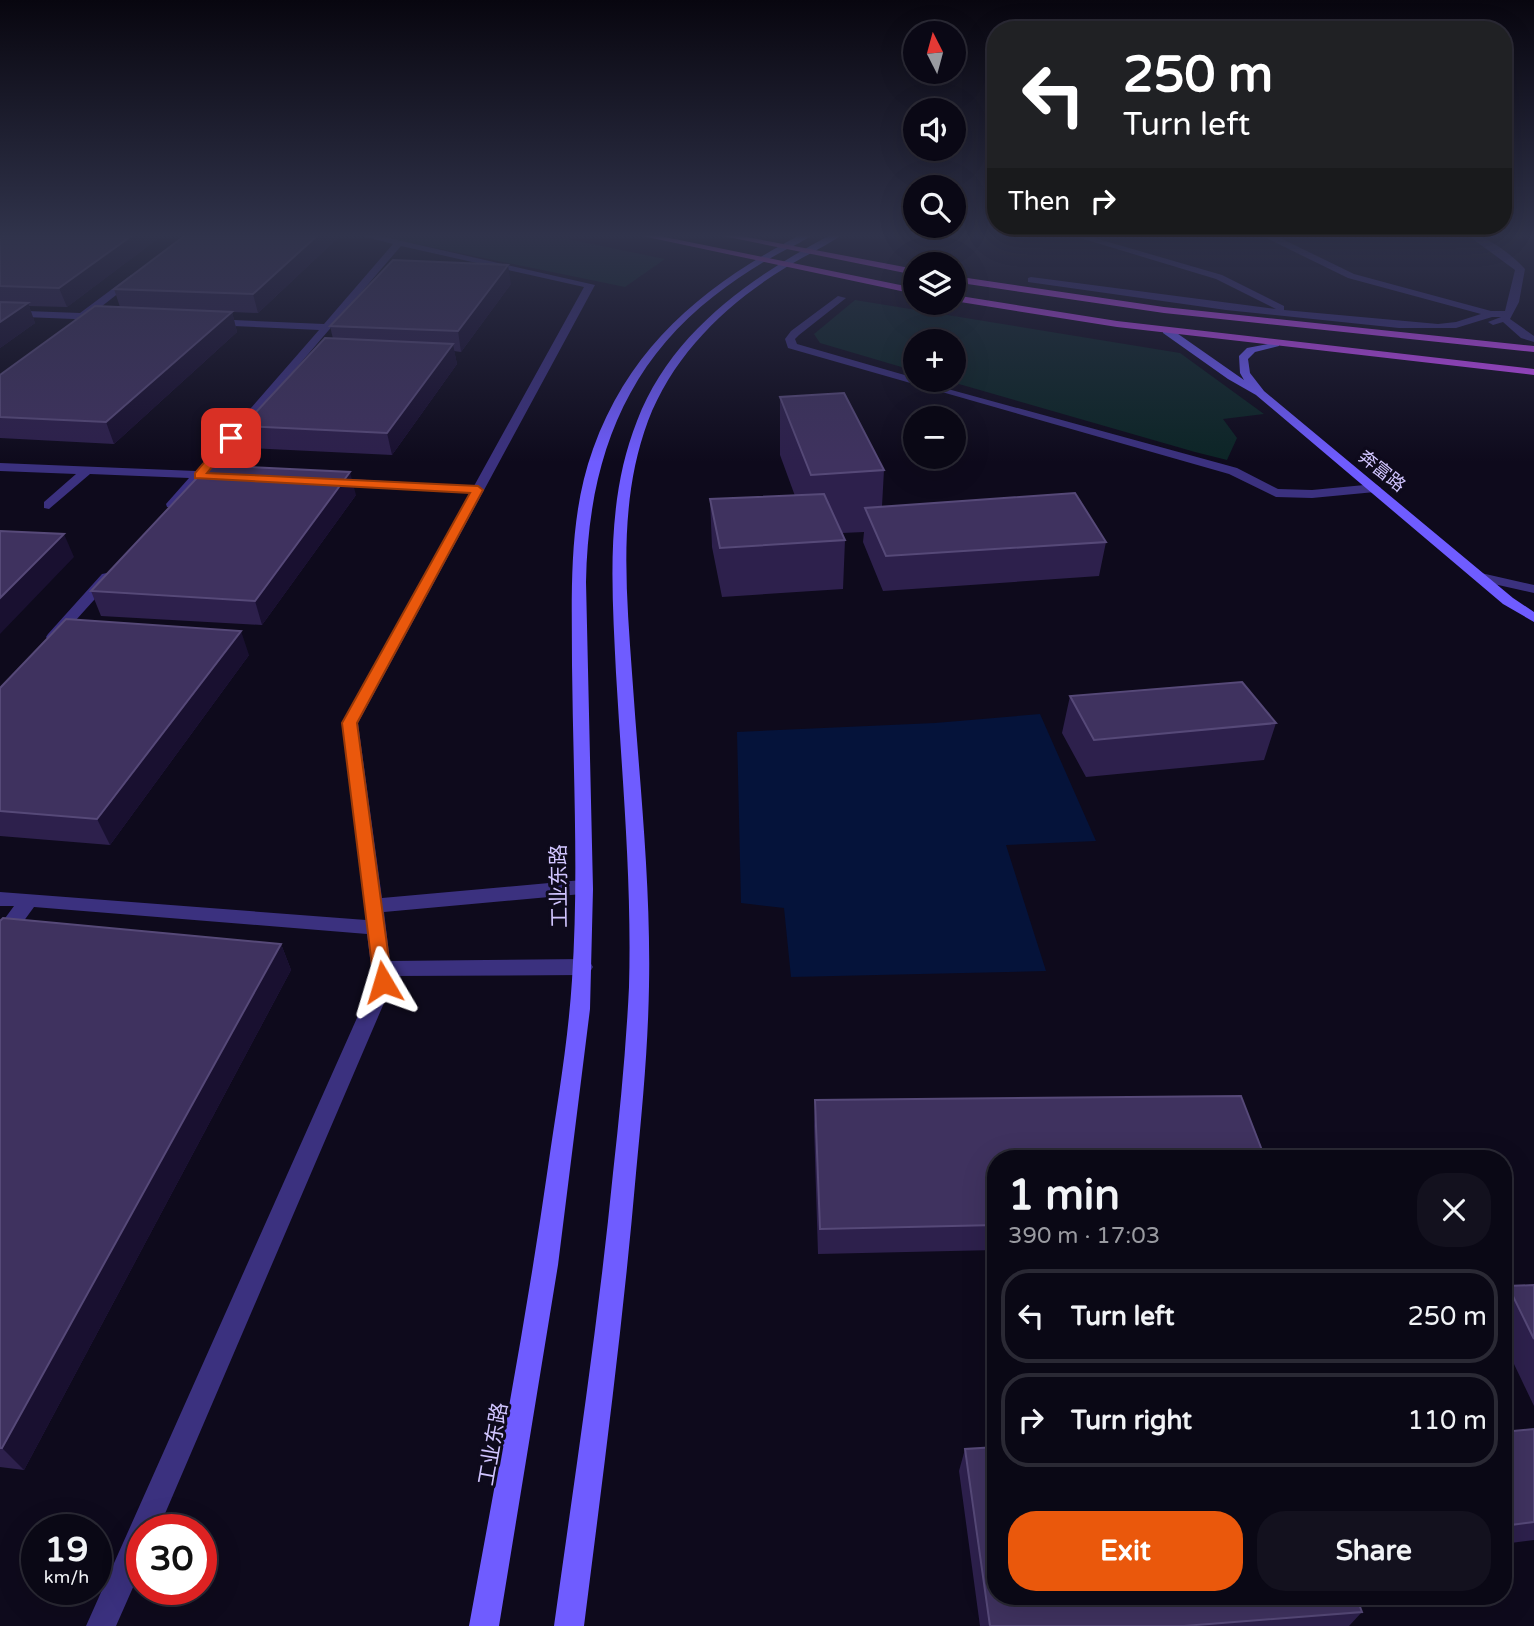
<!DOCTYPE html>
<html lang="en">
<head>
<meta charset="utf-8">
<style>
	:root { --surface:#0a0815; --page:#13111e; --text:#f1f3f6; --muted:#999aa0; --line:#2a2934; --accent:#ea580c }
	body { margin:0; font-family:"Varela Round","Noto Sans SC",sans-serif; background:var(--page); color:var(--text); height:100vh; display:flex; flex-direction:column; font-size:26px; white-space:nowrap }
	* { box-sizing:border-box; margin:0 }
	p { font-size:23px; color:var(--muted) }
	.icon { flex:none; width:38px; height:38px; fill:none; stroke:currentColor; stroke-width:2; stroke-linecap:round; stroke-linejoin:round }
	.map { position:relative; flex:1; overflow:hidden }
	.panel { position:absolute; left:987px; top:1150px; width:525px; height:455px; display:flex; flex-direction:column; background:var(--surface); border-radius:28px; box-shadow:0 7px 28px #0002,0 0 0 2px var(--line) }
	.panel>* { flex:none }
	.hud { position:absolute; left:987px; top:21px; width:525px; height:214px; border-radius:28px; box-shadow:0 7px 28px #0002,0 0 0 2px var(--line); background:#202124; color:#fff; overflow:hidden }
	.needle { width:46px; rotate:354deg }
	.buttons { position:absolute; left:903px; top:21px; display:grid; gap:14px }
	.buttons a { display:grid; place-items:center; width:63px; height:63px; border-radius:50%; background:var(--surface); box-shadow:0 7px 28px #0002,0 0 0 2px var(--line); font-size:35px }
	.speed { position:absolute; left:21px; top:1514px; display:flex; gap:14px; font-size:35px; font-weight:700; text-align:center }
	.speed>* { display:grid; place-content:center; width:91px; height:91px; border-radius:50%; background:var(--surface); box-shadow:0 7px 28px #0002,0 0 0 2px var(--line); line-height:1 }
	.speed small { font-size:18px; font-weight:400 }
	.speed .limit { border:10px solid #d22; background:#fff; color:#111 }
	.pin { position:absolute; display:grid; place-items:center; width:60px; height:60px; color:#fff; margin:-30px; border-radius:14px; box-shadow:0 4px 10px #0006 }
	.me { position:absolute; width:77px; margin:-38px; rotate:353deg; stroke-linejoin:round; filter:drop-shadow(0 0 5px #0008) }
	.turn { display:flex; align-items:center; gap:24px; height:147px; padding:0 21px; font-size:32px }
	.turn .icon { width:91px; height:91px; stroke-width:2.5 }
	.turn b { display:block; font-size:49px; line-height:60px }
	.then { display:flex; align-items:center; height:66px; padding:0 21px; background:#0003; gap:14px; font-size:26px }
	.round { display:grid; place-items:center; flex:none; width:74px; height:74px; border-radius:28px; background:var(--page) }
	.head { display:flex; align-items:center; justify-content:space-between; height:119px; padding:0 21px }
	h1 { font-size:42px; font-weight:800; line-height:52px }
	.button { display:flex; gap:14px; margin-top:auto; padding:14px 21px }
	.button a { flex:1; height:80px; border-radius:28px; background:var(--accent); color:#fff; font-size:28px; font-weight:800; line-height:80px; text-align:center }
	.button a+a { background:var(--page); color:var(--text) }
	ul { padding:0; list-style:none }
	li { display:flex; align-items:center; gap:21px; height:94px; margin:0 14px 10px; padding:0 7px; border:4px solid var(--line); border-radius:28px }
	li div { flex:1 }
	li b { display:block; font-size:26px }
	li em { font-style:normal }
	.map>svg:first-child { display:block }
	.green { fill:#0c2526 }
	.water { fill:#05133a }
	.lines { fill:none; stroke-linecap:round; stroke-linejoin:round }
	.street { fill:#3b317f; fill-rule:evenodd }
	.secondary { fill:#6f5cff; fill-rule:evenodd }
	.primary { fill:#cc4cff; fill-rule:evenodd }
	.wall { fill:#2d204c }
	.shaded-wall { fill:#191030 }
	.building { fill:#3f325f; stroke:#564978; stroke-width:2 }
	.route { fill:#ea580c; stroke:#983908; stroke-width:2 }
	.labels { text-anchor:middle; stroke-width:6; stroke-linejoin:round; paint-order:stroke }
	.far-street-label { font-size:18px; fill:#d1c5ff; stroke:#0e0a1c }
	.street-label { font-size:21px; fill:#d1c5ff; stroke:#0e0a1c }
</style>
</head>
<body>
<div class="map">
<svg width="1534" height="1626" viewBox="0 0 1534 1626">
	<rect width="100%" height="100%" fill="#0e0a1c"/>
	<path class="green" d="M367 234H543L665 259 625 287Z
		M855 300 1180 353 1264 414 1223 419 1237 438 1227 460 1195 452 945 380H954V341H915V371L820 343 814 334Z"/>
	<path class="water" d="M1040 714 1096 841 1006 845 1046 971 791 977 784 908 741 903 737 732 935 723Z"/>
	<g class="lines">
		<path class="street" d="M355 234H371L595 285 358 723 382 898 582 880 589 882 591 887 589 892 582 894 384 912 390 961 583 959 590 962 593 967 590 972 583 975 392 976 393 982 158 1530H142V1567L116 1626H86L373 982 367 934 34 907 7 944 0 946V925L14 906H0V892L366 920 342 723 470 493 331 486 325 482 331 478 474 486 584 287 401 246 177 507H167L166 504 189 478 90 474 49 509 44 508V502L76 474 0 471V463L196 471 319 330 211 325 206 322 211 319 324 324 393 244Z
			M1067 234H1081L1222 275 1284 306V310L1438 324 1456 322 1481 314 1348 278 1258 234 1276 236 1354 274 1491 311H1505L1515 270 1466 234C1486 234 1511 254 1525 269L1519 302 1510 319 1534 336V342L1521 338 1503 322 1493 325 1488 322 1501 317H1492L1456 328H1399L1226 310 1028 282V278L1031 277 1276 309 1216 279Z
			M131 275 139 277 92 314 106 315V319L79 322 74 319 0 316V310L80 313Z
			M838 296 846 298 799 335 795 339 797 344 915 378V380L1237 468 1278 489 1312 490 1375 484 1381 488 1375 492 1312 498 1276 497 1229 474 788 348 785 339 791 331Z
			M107 573 112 574V580L58 640H48L46 637 48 634 102 574Z
			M1481 573 1534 585V593L1476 580V574Z"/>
		<path class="secondary" d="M802 234H813C802 243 788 248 776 255 754 267 734 281 714 296 621 368 588 468 586 582L593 889 590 1009 558 1265 499 1626H469C497 1473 526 1321 548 1167 557 1105 568 1043 572 980 579 876 573 770 572 665 572 593 568 518 593 449 631 344 706 284 802 234Z
			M832 234H843C825 247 804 256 785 268 726 304 673 355 648 421 618 502 626 588 632 673 639 777 651 882 649 986 648 1049 642 1111 636 1173 623 1324 603 1475 584 1626H554C575 1475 598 1325 613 1173 620 1111 626 1049 629 987 632 882 622 777 616 673 612 588 605 502 637 421 671 332 751 277 832 234Z
			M1163 329H1171L1244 380 1240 373 1239 356 1247 348 1279 342V346L1255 352 1248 359 1250 373 1264 391 1513 598 1534 612V622L1503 604 1256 395 1228 379 1163 333Z"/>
		<path class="primary" d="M633 234H650L915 288V294Z
			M713 234H731L915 269V275Z
			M954 276 1164 307 1534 346V352L1164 313 954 282Z
			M954 295 1117 321 1534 369V375L1117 327 954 301Z"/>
	</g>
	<path class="wall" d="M6 234H164L67 307 29 306 35 323 0 348V238Z
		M187 234H339L340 236 258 313 232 312 237 332 114 444 0 438V375L120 307 114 289Z
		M511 284 461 352 454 351 457 364 392 455 249 448 243 426 333 339 330 326Z
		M780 397 884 470 882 506 1106 542 1099 576 883 591 863 542 864 532 842 533 845 540 843 589 722 597 712 547 710 499 795 496 780 455Z
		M356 495 262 625 101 616 91 591Z
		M249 655 110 845 0 836V688Z
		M1070 696 1276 723 1264 760 1086 777 1062 733Z
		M0 921 281 944 291 970 24 1470 0 1467Z
		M815 1100 996 1158V1250L818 1254 814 1126Z
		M1534 1285V1406L1503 1341V1292L1508 1286Z
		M1534 1429V1540L1503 1544V1432Z
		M965 1449 1362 1612 1349 1626H980L959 1471Z"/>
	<path class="shaded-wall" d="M134 234H164L67 307 59 288Z
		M319 234H339L340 236 258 313 253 294Z
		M508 265 511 284 461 352 458 331Z
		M28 303 35 323 0 348V322Z
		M232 312 237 332 114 444 106 422Z
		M453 344 457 364 392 455 387 433Z
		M350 472 356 495 262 625 255 601Z
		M64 534 74 557 0 634V598Z
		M241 631 249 655 110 845 97 819Z
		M281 944 291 970 24 1470 2 1448Z"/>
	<path class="building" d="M6 234H134L59 288 0 286V238Z
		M187 234H319L253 294 114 289Z
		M393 260 508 265 458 331 330 326Z
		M0 302 28 303 0 322Z
		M95 306 232 312 106 422 0 417V375Z
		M325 338 453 344 387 433 243 426Z
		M844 393 884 470 811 475 780 397Z
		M209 465 350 472 255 601 91 591Z
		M1075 493 1106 542 886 556 865 508Z
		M824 494 845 540 720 548 710 499Z
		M0 531 64 534 0 598Z
		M66 619 241 631 97 819 0 811V688Z
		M1242 682 1276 723 1094 740 1070 696Z
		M3 918 281 944 2 1448H0V921Z
		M1241 1096 1265 1158H996V1225L820 1229 815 1100Z
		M1534 1285V1339L1508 1286Z
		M1534 1429V1522L1503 1526V1432Z
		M996 1447V1596H1356L1362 1612 1184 1626H990L965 1449Z"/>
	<linearGradient id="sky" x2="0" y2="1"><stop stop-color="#08060f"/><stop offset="0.51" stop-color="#30334b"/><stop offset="1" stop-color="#30334b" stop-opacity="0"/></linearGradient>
	<rect width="1534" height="462" fill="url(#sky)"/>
	<path class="route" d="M231 435 236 438 207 473 478 486 483 490 357 723 392 982 390 987H377L374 982 342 723 470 493 195 478V473L227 436Z"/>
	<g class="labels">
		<g class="far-street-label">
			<text transform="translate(1382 471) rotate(39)" y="6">奔富路</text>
		</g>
		<g class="street-label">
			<text transform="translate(559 886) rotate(-91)" y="7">工业东路</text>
			<text transform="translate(493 1444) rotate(-80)" y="7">工业东路</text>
		</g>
	</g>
</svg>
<div class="buttons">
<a><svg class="needle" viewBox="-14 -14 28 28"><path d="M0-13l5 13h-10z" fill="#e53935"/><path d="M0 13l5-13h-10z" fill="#999aa0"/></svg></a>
<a><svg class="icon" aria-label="sound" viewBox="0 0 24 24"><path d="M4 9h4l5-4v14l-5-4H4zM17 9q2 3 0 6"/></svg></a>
<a><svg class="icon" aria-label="search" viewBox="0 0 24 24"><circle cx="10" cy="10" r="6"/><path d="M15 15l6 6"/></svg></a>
<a><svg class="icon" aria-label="layers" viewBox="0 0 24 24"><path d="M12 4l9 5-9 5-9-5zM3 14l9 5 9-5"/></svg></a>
<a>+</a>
<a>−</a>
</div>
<div class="speed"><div>19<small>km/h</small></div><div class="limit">30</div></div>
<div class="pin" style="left:231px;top:438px;background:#d93025"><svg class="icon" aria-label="arrive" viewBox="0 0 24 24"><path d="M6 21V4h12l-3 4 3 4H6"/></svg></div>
<svg class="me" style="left:383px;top:982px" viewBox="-20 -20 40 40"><path d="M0-17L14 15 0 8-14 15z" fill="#ea580c" stroke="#fff" stroke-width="4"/></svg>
<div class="hud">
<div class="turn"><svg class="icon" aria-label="left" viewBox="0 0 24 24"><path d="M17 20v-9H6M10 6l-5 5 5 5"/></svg><div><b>250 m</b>Turn left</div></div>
<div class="then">Then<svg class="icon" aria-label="right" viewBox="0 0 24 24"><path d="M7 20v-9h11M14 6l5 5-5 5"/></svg></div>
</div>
<section class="panel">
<div class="head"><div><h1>1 min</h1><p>390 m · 17:03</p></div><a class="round"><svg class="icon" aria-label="close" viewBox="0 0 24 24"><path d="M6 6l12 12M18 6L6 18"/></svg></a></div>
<ul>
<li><svg class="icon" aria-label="left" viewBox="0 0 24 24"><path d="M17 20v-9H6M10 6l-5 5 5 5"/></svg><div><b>Turn left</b></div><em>250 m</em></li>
<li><svg class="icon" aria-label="right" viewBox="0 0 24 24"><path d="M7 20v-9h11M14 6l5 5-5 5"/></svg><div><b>Turn right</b></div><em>110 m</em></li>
</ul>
<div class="button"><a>Exit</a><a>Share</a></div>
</section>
</div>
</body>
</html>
